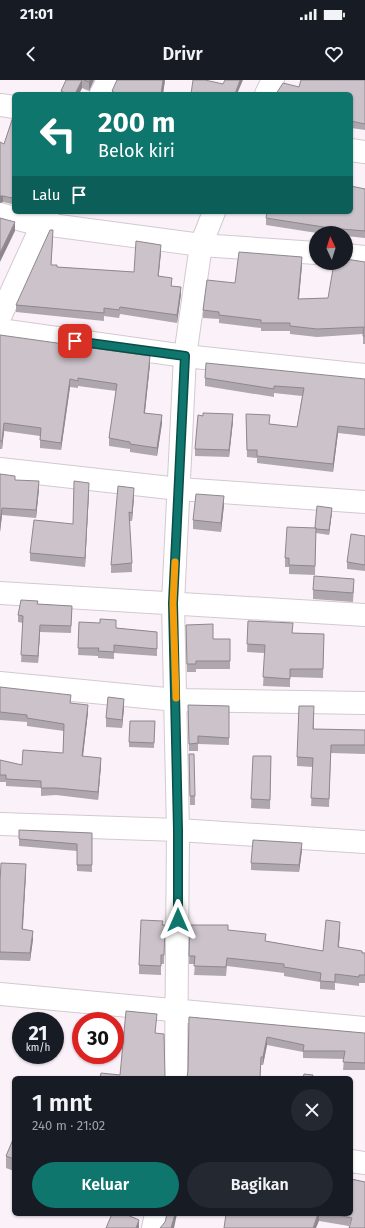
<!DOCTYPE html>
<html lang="id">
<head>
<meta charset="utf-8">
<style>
	:root { --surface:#171b24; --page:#242831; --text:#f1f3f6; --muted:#9ea1a6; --accent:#0f766e }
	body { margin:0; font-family:"Fira Sans",sans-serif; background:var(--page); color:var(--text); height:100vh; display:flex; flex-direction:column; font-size:15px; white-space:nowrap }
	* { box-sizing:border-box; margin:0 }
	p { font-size:13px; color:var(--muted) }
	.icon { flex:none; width:22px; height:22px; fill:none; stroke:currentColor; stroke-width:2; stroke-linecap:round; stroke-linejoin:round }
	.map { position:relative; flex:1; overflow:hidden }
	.sheet { position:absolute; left:12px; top:996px; width:341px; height:140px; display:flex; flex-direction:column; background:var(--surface); border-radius:6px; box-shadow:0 1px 3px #0004 }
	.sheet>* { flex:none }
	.top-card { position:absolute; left:12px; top:12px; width:341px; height:122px; border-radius:6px; box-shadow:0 1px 3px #0004; background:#0f766e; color:#fff; overflow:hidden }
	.needle { width:26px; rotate:356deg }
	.buttons { position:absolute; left:309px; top:146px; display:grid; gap:8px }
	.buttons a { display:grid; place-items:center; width:44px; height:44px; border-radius:50%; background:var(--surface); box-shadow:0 1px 3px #0004; font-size:20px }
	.speed { position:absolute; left:12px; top:932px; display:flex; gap:8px; font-size:20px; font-weight:700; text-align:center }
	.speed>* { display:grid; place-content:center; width:52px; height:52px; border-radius:50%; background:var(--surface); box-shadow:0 1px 3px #0004; line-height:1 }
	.speed small { font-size:10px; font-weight:400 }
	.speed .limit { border:6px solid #d22; background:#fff; color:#111 }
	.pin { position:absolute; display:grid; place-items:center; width:34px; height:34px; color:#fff; margin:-17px; border-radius:8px; box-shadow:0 2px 6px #0006 }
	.me { position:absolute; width:44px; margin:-22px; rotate:0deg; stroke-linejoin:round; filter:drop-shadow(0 0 3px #0008) }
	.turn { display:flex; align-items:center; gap:14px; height:84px; padding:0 20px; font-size:18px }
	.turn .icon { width:52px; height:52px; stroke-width:2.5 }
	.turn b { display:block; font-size:28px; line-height:34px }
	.then { display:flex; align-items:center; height:38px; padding:0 20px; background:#0003; gap:8px; font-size:15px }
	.round { display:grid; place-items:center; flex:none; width:42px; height:42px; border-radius:21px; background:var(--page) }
	.overview { display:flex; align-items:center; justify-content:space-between; height:68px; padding:0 20px }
	h1 { font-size:24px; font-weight:600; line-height:30px }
	.primary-button { display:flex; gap:8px; margin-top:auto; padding:8px 20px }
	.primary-button a { flex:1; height:46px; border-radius:24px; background:var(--accent); color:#fff; font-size:16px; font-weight:600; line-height:46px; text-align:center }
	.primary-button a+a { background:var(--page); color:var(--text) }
	.status { display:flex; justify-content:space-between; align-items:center; height:28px; padding:0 20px; background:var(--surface); direction:ltr }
	.status svg { height:11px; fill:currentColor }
	header { display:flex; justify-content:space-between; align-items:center; height:52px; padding:0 20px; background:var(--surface); font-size:18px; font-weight:600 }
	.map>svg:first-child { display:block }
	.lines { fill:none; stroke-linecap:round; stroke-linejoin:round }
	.minor-casing { stroke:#d3c9d1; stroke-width:24 }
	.minor { stroke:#fff; stroke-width:22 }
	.wall { fill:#afa7ae }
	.shaded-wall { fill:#8e888d }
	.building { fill:#cbc2ca; stroke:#8e888d }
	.route-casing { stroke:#0a4d48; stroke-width:10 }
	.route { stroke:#0f766e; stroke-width:7 }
	.slow { stroke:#f59e0b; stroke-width:7 }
</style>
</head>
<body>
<div class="status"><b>21:01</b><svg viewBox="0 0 49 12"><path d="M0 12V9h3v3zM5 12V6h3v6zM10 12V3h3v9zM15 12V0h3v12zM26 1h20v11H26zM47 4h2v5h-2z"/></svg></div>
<header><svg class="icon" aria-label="back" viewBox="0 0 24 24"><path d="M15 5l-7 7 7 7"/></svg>Drivr<svg class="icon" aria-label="heart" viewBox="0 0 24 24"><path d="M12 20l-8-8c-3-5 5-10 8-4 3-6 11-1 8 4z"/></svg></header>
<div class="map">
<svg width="365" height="1148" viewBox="0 0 365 1148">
	<rect width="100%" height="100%" fill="#fbf1f9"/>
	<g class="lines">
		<defs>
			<path id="minor" d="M101 14 108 0
				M266 14 273 0
				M0 25 14 27
				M351 70 365 72
				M0 134 29 142 201 165 316 173
				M346 175 365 177
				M0 237 48 132
				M0 250 185 276 365 295
				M0 389 179 409 365 422
				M0 513 365 535
				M0 603 176 620 365 623
				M0 744 178 750 365 762
				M0 914 365 948
				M176 998 178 750 173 523 185 276 201 165 214 132
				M351 1081 365 1083
				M153 1148 156 1134"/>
		</defs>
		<use href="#minor" class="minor-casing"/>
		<use href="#minor" class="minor"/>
	</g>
	<path class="wall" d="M66 0H94L89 11 82 8 79 14H61V11Z
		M117 0H165L163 14H112V11Z
		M365 0V50L351 48V14Z
		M14 34 12 124 3 122 0 123V62L4 64Z
		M365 109V158L346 156V153H317L266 145V138Z
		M53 158 51 185 57 187 134 192 161 172 158 196 172 206 181 214 177 243 120 234 119 238 104 236V241L16 232V225Z
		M365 182V264H363V254L317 257 290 254V251H261V248L219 243V239L203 238V230L235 203 302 185 299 219 328 218Z
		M0 255 150 284 145 333 162 343 157 376 130 372V369L109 366V358L116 311 78 306V308L70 307 61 370 40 368V356L4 351 2 369H0Z
		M205 298 365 299V356L338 353 333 392 257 383V378L247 377 246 334 270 344 297 347 302 316 274 313V317L205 306Z
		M233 341 229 377 195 376V369Z
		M0 394 39 409 36 438 2 435 0 452Z
		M89 411 85 487 30 481V473L73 444Z
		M134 417 132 441H129L132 483V492L111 493V485Z
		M224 425 221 452 193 449V440Z
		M332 432 329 455 316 453 315 495 289 494V487H285V478L315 447Z
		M365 456V491L347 489V482Z
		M354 507 353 522 313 519V510Z
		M38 524 72 526 71 553 40 552 38 583 21 582 23 543 18 542V535Z
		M248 541 293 553 324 554 323 598 290 597V607L263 606 265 573 247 572Z
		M79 542 116 548 157 552V576L114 573V579L98 578V576L78 575Z
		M186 545 213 559H230V589H196V592H187Z
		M0 607 71 623 88 632 83 676 101 685 98 720 56 715 41 716V708L6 706V702H0V680L22 685 63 673 64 651 27 646V642L0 640Z
		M188 625 229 626V665L198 664V671H189Z
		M124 628 122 648 106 647V638Z
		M314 635V649L365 650V674L331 673 329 727 311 726 313 687 297 686V677Z
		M155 641 154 668 129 667V662Z
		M189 674 195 716V725H190Z
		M253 676H271L270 729 251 728Z
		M19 750 92 753V792L77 791V771L19 766Z
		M302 770 299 792 251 790V783Z
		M26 793 23 849 33 859 30 881 0 880V802Z
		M163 845H165L164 884H161V895L139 894V885Z
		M190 845 228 850 266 861 323 871 340 850 339 868 365 873V903H359V906L335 903V910L320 909V902L284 896V893L227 886 226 896 194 895 195 884H189Z
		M189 937 364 953H365V990H343L344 979 303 978V972L267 965 263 985H261L260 998H186L187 997 188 991Z
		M14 1057V1091L6 1088V1076Z
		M353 1099 365 1102 349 1146 319 1141 226 1134H351Z"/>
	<path class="shaded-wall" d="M82 0V8L79 14H75Z
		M90 0H94L89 11V2Z
		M163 0H165L163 14H161Z
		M240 0H243L237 14H235Z
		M14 112V119L12 124V118Z
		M0 116H3V122L0 123Z
		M15 142V151L0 182V173Z
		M161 165V172L158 204V196Z
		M302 177V185L298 227V219Z
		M181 207V214L177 243V235Z
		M150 276V284L144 340V333Z
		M70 299V307L61 370V363Z
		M233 334V341L229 377V370Z
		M162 335V343L157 376V368Z
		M4 343V351L2 369V361Z
		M338 346V353L333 392V384Z
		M39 401V409L36 438V430Z
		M89 403V411L85 487V478Z
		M134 408V417L132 441V433Z
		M224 416V425L221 452V443Z
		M2 428V435L0 452V444Z
		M332 428V432L329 455V450Z
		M40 545V552L38 583V576Z
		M124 619V628L122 648V640Z
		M88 625V632L82 684V676Z
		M101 678V685L98 720V712Z
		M302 763V770L299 792V785Z
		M26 784V793L22 857V849Z
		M340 842V850L338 876V867Z
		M33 851V859L30 881V873Z
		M267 957V965L263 985V977Z
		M175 1134H177L174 1148H171Z
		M318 1134H319V1141L316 1148H313Z
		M139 1140V1148H136Z"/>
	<path class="building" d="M66 0H82L75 14H67L61 11Z
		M84 0H90L89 2Z
		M117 0H163L161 14H135L123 13 122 14H117L112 11Z
		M193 0H205L223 4 225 0H240L235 14H191Z
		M301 0H365V44L351 41V14H276L283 3 299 7Z
		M14 34V112L12 118 3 116H0V62L4 64Z
		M351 106 365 109V151L330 148 266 138 267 132H351Z
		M0 138 15 142 0 173Z
		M50 150H53L51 185H57V187L134 192 136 161 161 165 158 196 172 198 171 206 181 207 177 235 120 227 119 230 104 228V233L16 225Z
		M239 172 302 177 298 219 328 218 334 183H346V179L365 182V256H363L364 247 317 249 290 246V243H261V240L219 235V232L203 230 207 200 235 203Z
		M0 255 150 276 144 333 162 335 157 368 130 364V362L109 358 117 304 78 298V301L70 299 61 363 40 360 41 348 4 343 2 361H0Z
		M206 283 365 299V349L338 346 333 384 257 376V370H247L246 334 270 335 269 344 297 347 304 308 274 306V309L205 298Z
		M203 333 233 334 229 370 195 369 198 335 203 336Z
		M0 394 15 396V400L39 401 36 430 2 428 0 444Z
		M74 401 89 403 85 478 30 473 34 440 73 444Z
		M118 406 134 408 132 433 129 432 132 483 111 485Z
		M196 414 224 416 221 443 193 440Z
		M317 426 332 428 329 450 316 449V448L315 447Z
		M287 447 316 448 315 486 289 485V478H285Z
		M351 454 365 456V485L347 482Z
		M314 496 354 499 353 513 313 510Z
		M21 520 38 521 37 524 72 526 71 546 40 545 38 576 21 575 23 536 18 535Z
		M100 539 116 540V548L157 552V569L114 565V572L98 571 99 568H78L79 542 100 543Z
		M248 541 293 543 292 553 324 554 323 589H290V599L263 597 265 565 247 564Z
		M213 544V559H230V581H196V584H187L186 545Z
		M0 607 71 615 70 623 88 625 82 676 101 678 98 712 56 708H41V701L6 699V695H0V680L22 685 23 670 63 673 64 644 27 638V635L0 632Z
		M108 617 124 619 122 640 106 638Z
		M188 625 229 626V658L198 656V663L189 664Z
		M299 626H314L313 649 365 650V665H331L329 719 311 718 313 678 297 677Z
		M130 641H155L154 663 129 662Z
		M189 674H194L195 716H190Z
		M253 676H271L270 720 251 719Z
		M19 750 92 753V785H77V764L19 759Z
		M253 760 302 763 299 785 251 783Z
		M1 783 26 784 22 849 33 851 30 873 0 872V802Z
		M141 840 163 841 162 845H165L164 875H161V886L139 885Z
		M326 840 340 842 338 867 362 871V873H365V895H359V897L335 894V902L320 901 321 893 284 887V884L227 878 226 887 194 886 195 876H189L190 845H228V850L266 854 265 861 323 871Z
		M126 931 157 934 155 953 164 954 165 996 167 998H100L101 993 120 995Z
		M189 937 364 953H365V983L343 982 345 971H303L304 965 267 957 263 977H261L260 998H186L187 997 188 991Z
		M304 994 313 995 312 998H303Z
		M14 1057V1079L6 1076Z
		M351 1092 353 1093 351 1099 365 1102V1148H349L352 1138 332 1134H351Z
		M112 1134H125L139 1140 136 1148H106Z
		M167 1134H175L171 1148H160L165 1142Z
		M226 1134H318L313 1148H224Z"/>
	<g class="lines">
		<defs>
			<path id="route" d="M75 261 185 276 173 523 178 750V840"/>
		</defs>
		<use href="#route" class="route-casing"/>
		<use href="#route" class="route"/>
		<path class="slow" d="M175 482 173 523 176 618"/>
	</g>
</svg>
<div class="buttons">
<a><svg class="needle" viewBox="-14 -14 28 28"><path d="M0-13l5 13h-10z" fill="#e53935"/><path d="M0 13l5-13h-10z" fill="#9ea1a6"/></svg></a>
</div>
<div class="speed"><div>21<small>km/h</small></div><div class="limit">30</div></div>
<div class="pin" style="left:75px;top:261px;background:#d93025"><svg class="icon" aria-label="arrive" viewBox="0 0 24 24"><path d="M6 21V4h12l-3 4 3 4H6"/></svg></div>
<svg class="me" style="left:178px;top:840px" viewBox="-20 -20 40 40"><path d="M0-17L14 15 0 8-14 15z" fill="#0f766e" stroke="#fff" stroke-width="4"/></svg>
<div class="top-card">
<div class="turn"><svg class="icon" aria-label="left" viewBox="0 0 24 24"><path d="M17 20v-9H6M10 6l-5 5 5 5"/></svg><div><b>200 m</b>Belok kiri</div></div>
<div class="then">Lalu<svg class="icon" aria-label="arrive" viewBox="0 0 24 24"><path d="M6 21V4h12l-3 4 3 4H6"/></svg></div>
</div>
<section class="sheet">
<div class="overview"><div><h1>1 mnt</h1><p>240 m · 21:02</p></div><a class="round"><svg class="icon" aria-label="close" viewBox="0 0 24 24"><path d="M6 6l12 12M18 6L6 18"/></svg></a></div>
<div class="primary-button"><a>Keluar</a><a>Bagikan</a></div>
</section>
</div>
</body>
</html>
